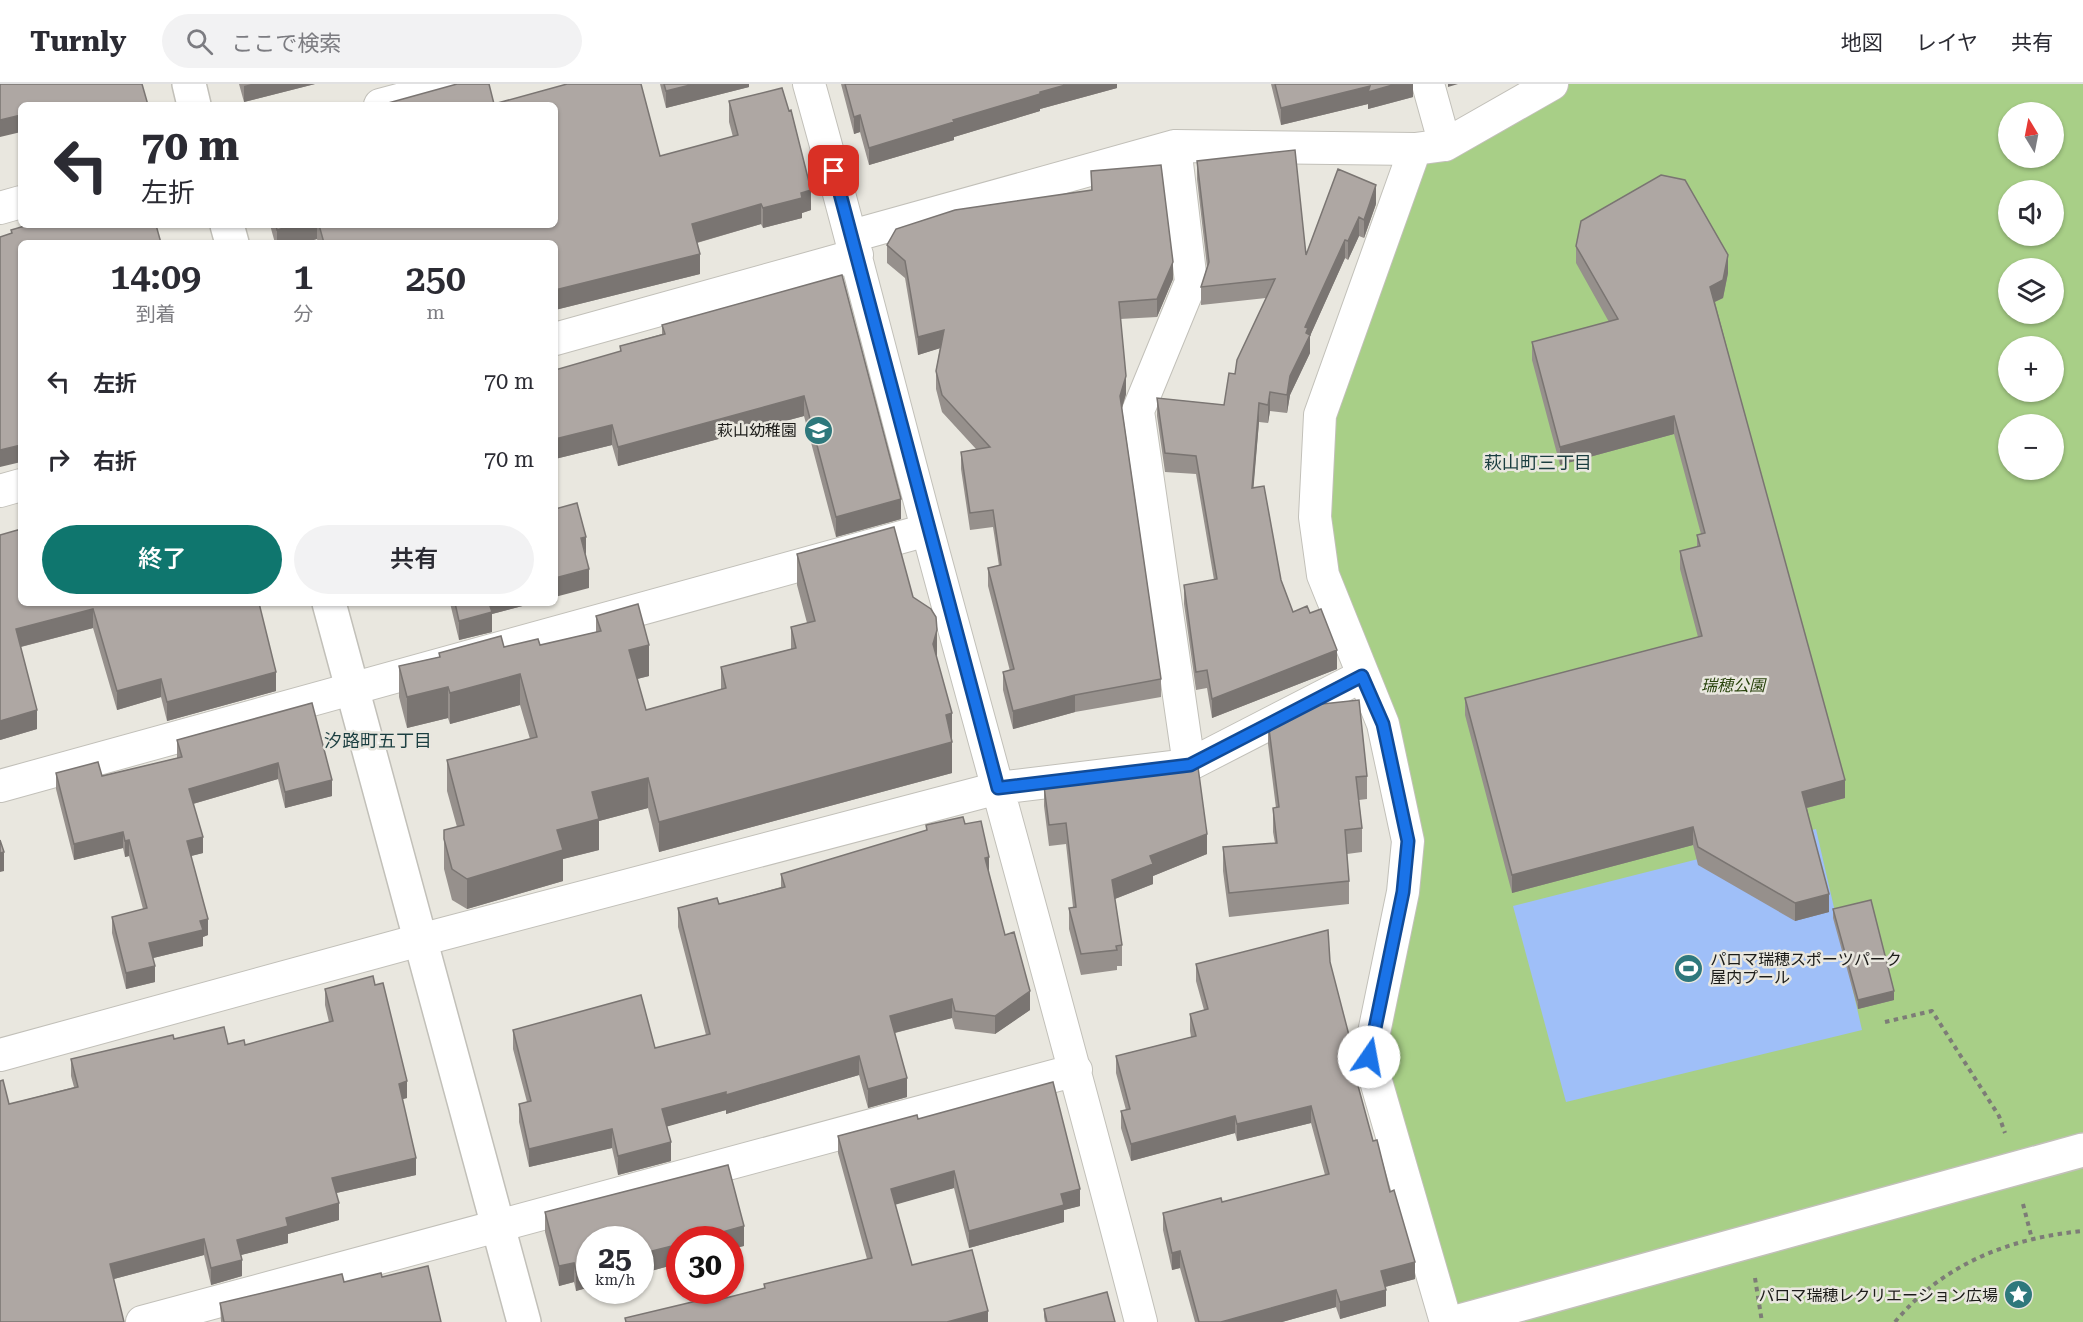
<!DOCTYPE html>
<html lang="ja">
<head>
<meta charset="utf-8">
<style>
	:root { --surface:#fff; --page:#f2f2f3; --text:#2b2b33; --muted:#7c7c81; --line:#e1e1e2; --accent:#0f766e }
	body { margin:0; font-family:"Roboto Serif","Noto Sans JP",serif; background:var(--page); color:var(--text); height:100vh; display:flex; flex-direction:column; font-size:22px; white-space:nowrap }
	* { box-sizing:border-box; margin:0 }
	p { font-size:20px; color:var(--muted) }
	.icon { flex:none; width:33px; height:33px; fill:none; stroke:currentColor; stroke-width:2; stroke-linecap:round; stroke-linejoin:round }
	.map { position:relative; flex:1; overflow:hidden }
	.side { position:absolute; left:18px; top:156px; width:540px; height:366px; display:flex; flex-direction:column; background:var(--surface); border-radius:9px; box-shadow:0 2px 4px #0004 }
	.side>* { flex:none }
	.banner { position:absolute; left:18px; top:18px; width:540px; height:126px; border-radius:9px; box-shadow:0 2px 4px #0004; background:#fff; color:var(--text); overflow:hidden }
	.needle { width:39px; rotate:350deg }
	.controls { position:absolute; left:1998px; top:18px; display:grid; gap:12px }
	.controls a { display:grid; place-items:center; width:66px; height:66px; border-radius:50%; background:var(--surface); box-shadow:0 2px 4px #0004; font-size:30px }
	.speed { position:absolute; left:576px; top:1142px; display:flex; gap:12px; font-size:30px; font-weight:700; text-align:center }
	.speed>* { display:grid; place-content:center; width:78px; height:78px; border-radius:50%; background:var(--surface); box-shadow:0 2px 4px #0004; line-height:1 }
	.speed small { font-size:15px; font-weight:400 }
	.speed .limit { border:9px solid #d22; background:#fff; color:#111 }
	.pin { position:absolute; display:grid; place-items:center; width:51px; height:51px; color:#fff; margin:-26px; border-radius:12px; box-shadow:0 3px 9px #0006 }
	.me { position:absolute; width:66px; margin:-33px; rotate:12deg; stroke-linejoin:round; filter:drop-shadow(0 0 4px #0008) }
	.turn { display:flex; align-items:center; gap:21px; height:126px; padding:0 24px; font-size:27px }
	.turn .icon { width:78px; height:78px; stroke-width:2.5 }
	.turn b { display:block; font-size:42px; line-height:51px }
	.eta { display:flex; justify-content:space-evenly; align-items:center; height:102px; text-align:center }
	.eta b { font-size:36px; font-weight:600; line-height:42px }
	.action { display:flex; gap:12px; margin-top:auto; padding:12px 24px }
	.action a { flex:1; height:69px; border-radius:36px; background:var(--accent); color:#fff; font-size:24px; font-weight:600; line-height:69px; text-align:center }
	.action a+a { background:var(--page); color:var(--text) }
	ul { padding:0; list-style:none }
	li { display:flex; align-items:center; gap:18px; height:78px; padding:0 24px }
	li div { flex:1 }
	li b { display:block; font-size:22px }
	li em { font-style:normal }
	header { display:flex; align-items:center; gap:36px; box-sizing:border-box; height:84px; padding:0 30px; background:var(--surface); border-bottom:2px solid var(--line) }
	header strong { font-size:28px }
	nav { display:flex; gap:33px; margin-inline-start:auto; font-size:21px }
	.search { width:420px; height:54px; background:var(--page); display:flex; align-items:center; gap:15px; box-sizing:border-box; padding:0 21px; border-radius:33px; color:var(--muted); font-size:22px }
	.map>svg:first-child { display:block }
	.green { fill:#a8cf87; fill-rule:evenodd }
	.water { fill:#9fbff8 }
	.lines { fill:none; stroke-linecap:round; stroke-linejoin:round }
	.minor-casing { stroke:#c2c0b9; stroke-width:34 }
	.tertiary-casing { stroke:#c2c0b9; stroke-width:36 }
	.path { stroke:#7d7c77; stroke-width:4; stroke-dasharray:4.5 4.5; stroke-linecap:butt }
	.minor { stroke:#fff; stroke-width:32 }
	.tertiary { stroke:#fff; stroke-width:33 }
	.wall { fill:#96908c }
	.shaded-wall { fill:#7a7572 }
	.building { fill:#aea7a3; stroke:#7a7572; stroke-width:1.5 }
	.route-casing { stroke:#114b97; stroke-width:15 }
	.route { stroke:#1a73e8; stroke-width:10 }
	.labels { text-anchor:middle; stroke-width:5; stroke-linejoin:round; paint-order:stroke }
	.poi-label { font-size:16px; fill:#1c1c19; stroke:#e9e7df; text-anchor:end }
	.park-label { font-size:16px; font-style:italic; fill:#2a440e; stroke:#e9e7df }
	.neighbourhood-label { font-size:18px; fill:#1b3e40; stroke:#e9e7df }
</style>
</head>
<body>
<header>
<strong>Turnly</strong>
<div class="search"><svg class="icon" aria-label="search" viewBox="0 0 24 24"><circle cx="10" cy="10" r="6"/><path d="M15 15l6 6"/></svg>ここで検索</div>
<nav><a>地図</a><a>レイヤ</a><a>共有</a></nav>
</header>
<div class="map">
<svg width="2083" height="1238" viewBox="0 0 2083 1238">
	<rect width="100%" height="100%" fill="#e9e7df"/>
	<path class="green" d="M1552 0H2083V1238H1446L1369 973 1408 757 1323 491 1320 331 1415 65ZM2008 28H2054V74H2008ZM2008 106H2054V152H2008ZM2008 184H2054V230H2008ZM2008 262H2054V308H2008ZM2008 340H2054V386H2008Z"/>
	<path class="water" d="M1816 745 1862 946 1566 1018 1513 822Z"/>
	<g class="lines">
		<defs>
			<path id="minor" d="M809 0C851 149 888 299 928 448 999 712 1073 974 1141 1238
				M1428 0 1445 61
				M380 21 458 0
				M1175 62 1191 198 1138 327 1189 681
				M0 124 21 118
				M852 152 1175 62 1415 65
				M555 255 857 171
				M0 407 21 401
				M0 702 927 446
				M0 971 420 856 998 704 1189 681 1362 592
				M142 1238 1076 986
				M1446 1238 1369 973 1403 808 1408 757 1383 640 1323 491 1315 433 1320 331 1415 65 1445 61 1552 0"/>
			<path id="tertiary" d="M189 0 194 21
				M227 141 232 159
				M329 519 524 1238
				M1456 1238 2083 1066"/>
		</defs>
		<use href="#minor" class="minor-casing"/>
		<use href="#tertiary" class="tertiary-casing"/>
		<path class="path" d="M1885 938 1932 927 1999 1032 2005 1049
			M2023 1120 2032 1155
			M1755 1194 1762 1238
			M1895 1238C1943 1180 2009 1154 2083 1147"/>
		<use href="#minor" class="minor"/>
		<use href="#tertiary" class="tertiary"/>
	</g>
	<path class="wall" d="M239 0H315L244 18Z
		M660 0H749V3L666 24Z
		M841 0H1117V4L1040 25V27L954 53V56L869 81 860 48 854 50Z
		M1271 0H1413V13L1368 25V20L1281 41Z
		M729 17 811 126 802 129V134L763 144 761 140 697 159 700 190 555 226V159H318L317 155 303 159H275L270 141H555L494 20 660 72 733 53 729 38Z
		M1197 77 1306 171 1376 120 1364 154 1359 152 1348 176 1345 174 1310 252V269L1290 311 1287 329 1270 327 1268 339 1259 338 1253 404 1281 496 1293 528 1310 529 1337 585 1212 634 1207 604 1196 606 1184 520V501L1214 496 1196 390 1165 388 1157 332V314L1224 321 1235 290 1266 214 1201 221V203L1207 183 1197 95Z
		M1091 87 1173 195 1157 233 1120 235 1126 310 1122 324 1161 595V613L1075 628 1013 645 1003 606V588L1010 587 988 502V484L999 482 993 443 970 446 961 385V368L976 365 942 328 936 305V287L940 264 918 271 905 194 887 179V161L1091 106Z
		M1576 162 1728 189 1723 214 1715 218 1845 714 1807 724 1829 828 1795 837 1698 781 1693 761 1512 809 1465 631V614L1698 553 1680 485V467L1697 463V451L1701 450 1674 350 1560 381 1532 276V258L1609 238 1576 179Z
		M842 191 901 435 836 453 804 332 618 382 612 361 555 375 620 268V262L662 250V241Z
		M0 451 259 519 276 607 167 637 161 613 117 626 93 544 21 563 37 645 0 656Z
		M797 470 913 513 937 575 952 655V689L659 768 648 724 599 737V766L563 775V797L467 825 452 816 444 785V746L457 743 447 707V676L530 655 520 621 450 640 448 634 407 644 399 613V582L439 573V569L504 563 540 561 596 548V532L649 592 637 595 646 626 721 605V583L791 565V543L807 539 797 501Z
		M450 519H534L492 530V548L459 556Z
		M312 619 332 712 285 724 278 695 193 720 203 769 191 772 208 851 203 853V862L153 874 155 898 126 905 112 849V833L143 825 129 772 125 773 123 764 74 776 56 705V689L102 692 177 674V656Z
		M1268 637 1367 692V715L1359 716 1362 744V768L1347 770 1349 797V820L1229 833 1223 787V763L1275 759 1273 748V724H1276L1268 660Z
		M1093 698 1207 770 1153 792V800L1115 815 1122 861V882H1117V886L1081 891 1069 845V824L1073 823 1066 760 1049 762 1044 722V702Z
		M965 740 989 791 1005 851 1030 926 995 950 955 945 952 934 895 949 907 1013 868 1024 859 991 726 1030V1026L667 1042 671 1077 618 1091 612 1064 529 1083 519 1038V1020L527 1018 513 965V946L655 964 706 951 678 843V824L719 820 781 803V790L926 747V741Z
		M1833 825 1894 916 1858 925 1833 834Z
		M1330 878 1358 1002 1373 1057 1390 1108 1415 1195 1385 1203 1386 1222 1340 1235 1336 1223 1282 1238H1195L1180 1184 1172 1186 1163 1146V1129L1222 1118 1325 1091 1311 1039 1237 1057 1235 1049 1131 1077 1121 1044V1027L1126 1026 1116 989V972L1191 953 1190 947V930L1204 926 1196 897V880Z
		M325 905 407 1014 402 1015 416 1091 336 1109 339 1136 288 1150V1159L241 1171 242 1192 211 1201 204 1171 114 1195 9 1020 74 1003 71 992V975L174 955 245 961 329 938 325 921Z
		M918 1035 1080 1122 1064 1126V1138L969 1164 954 1104 895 1120 912 1181 988 1238H625V1234L706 1219 764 1205V1200L867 1175 838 1069V1052Z
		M728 1081 744 1142V1162L730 1165V1155H680V1179L640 1190V1155H590V1203L576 1207 574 1198 559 1202 545 1148V1128Z
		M382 1193 441 1238H221L220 1219 344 1198Z
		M1044 1225 1115 1238H1045L1044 1233Z"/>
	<path class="shaded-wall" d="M251 0H315L244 18V2Z
		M694 0H749V3L666 24V7Z
		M1069 0H1117V4L1040 25V27L954 53V56L869 81V64L1040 8Z
		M1396 0H1413V13L1368 25V20L1281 41V24L1370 2Z
		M1448 0H1458L1448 3Z
		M21 31V48L0 53V36Z
		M860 31V48L854 50V33Z
		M1376 101V120L1364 154V136Z
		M811 106V126L802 129V134L763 144V124L801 109Z
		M761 120V140L692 160V140Z
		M1359 133V152L1348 176V157Z
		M294 141H317V155L303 159H277V146Z
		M1345 156V174L1310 252V269L1290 311 1287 329V311L1290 292 1305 243Z
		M700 170V190L555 226V206Z
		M1728 171V189L1723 214 1710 220V203Z
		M1173 178V195L1157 233V215Z
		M944 246V263L918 271V253Z
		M1126 292V310L1120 330V312Z
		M1270 308V327L1268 339V321Z
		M804 312V332L618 382V363Z
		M1259 319V338L1252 422V404Z
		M1674 332V350L1560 381V363Z
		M612 341V361L555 375V355Z
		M21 361V378L0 383V366Z
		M901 415V435L836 453V433Z
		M586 453V472L581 454Z
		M589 485V504L555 513V494Z
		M487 519H534L492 530V548L459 556V537Z
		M93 525V544L16 564V545Z
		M937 546V576L933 560Z
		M649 561V592L629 597V566Z
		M1337 566V585L1212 634V615Z
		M276 588V607L167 637V618Z
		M520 590V621L450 640V609Z
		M161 595V613L117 626V607Z
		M448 603V634L407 644V613Z
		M1075 611V628L1013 645V627Z
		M37 626V645L0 656V637Z
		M952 629V689L659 768V738Z
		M278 679V695L189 721V705Z
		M648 694V724L599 737V766L563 775V797L467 825V795L557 746 592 708Z
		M332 696V712L285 724V708Z
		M1845 696V714L1802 725V708Z
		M1693 743V761L1512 809V791Z
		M123 748V764L74 776V760Z
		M1207 750V770L1153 792V800L1112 816V796L1150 772Z
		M203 753V769L187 773V757Z
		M129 756V772L125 773V757Z
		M4 768V787L0 788V769Z
		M989 773V792L985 774Z
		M1829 810V828L1795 837V819Z
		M208 835V851L203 853V862L149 875V859L200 837Z
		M155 882V898L126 905V889Z
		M1030 907V926L995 950V932Z
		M1894 907V916L1858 925V916Z
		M952 915V934L890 950V932Z
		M859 972V991L726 1030V1011Z
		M1358 986V1003L1354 987Z
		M907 994V1013L868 1024V1005Z
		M407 997V1014L399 1016V1000Z
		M726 1008V1026L662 1044V1025Z
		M1311 1022V1039L1237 1057V1040Z
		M1235 1032V1049L1131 1077V1060Z
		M612 1045V1064L529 1083V1065Z
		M671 1058V1077L618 1091V1072Z
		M416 1074V1091L332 1110V1094Z
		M954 1087V1104L891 1122V1105Z
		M1080 1105V1122L1064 1126V1138L969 1164V1147L1061 1110Z
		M339 1119V1136L288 1150V1159L237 1172V1156L286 1134Z
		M744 1142V1162L730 1165V1155H697Z
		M204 1155V1171L110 1196V1180Z
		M680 1160V1179L640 1190V1170Z
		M1180 1167V1184L1172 1186V1169Z
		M242 1176V1192L211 1201V1184Z
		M1415 1178V1195L1381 1204V1187Z
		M574 1179V1198L559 1202V1182Z
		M590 1184V1203L576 1207V1188Z
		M1336 1206V1223L1282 1238H1221Z
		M1386 1206V1222L1340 1235V1218Z
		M988 1227V1238H947Z"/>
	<path class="building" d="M0 0H142L148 21H21V31L0 36Z
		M457 0H489L494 20 567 0H641L660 72 738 51 729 17 782 4 789 27 791 26 811 106 801 109 802 114 763 124 761 120 692 140 700 170 555 206V159H324L319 141H555V21H381Z
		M664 0H694L666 7Z
		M845 0H1069L1040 8V10L953 36 954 38 869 64 860 31 854 33Z
		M1275 0H1396L1368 8 1370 2 1281 24Z
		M1295 66 1306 171 1338 85 1376 101 1364 136 1359 133 1348 157 1345 156 1305 243 1308 244 1306 249 1310 251 1290 292 1287 311 1270 308 1268 321 1259 319 1252 404 1264 402 1281 496 1293 528 1307 522 1310 529 1321 525 1337 566 1212 615 1207 586 1196 588 1184 501 1217 495 1196 372 1165 369 1157 314 1224 321 1229 289 1235 290 1237 276 1275 195 1201 203 1209 178 1197 77Z
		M1161 81 1173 178 1157 215 1119 218 1126 292 1120 312 1161 595 1075 611 1013 627 1003 588 1014 585 988 484 1001 481 993 426 970 429 961 368 990 363 942 311 936 287 944 246 918 253 905 177 887 161 896 145 955 126 1092 106 1091 87Z
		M1661 91 1685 96 1728 171 1723 196 1710 203 1845 696 1802 708 1829 810 1795 819 1698 763 1693 743 1512 791 1465 614 1702 552 1680 467 1700 462 1697 451 1705 449 1674 332 1560 363 1532 258 1618 235 1576 162 1581 137Z
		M28 141H156L161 159H21V361L0 366V153L12 149 11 146Z
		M276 141H294L277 146Z
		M842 191 901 415 836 433 804 312 618 363 612 341 555 355V286L621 267 620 262 665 250 662 241Z
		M577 419 586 453 581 454 589 485 555 494V425Z
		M894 443 913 513 931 525 936 533 937 546 933 560 952 629 946 631 952 658 659 738 648 694 592 708 599 735 557 746 563 766 467 795 452 785 444 755V746L464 741 447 676 537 653 520 590 450 609 448 603 407 613 399 582 440 573 439 569 501 552 504 563 538 555 540 561 601 547 596 532 638 520 649 561 629 566 646 626 726 604 721 583 796 564 791 543 815 537 797 470Z
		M21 445V519H259L276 588 167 618 161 595 117 607 93 525 16 545 37 626 0 637V451Z
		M455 519H489L492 528 459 537Z
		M1359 616 1367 692 1356 693 1362 744 1345 746 1349 797 1229 809 1223 763 1277 759 1273 724 1279 723 1268 637 1294 623Z
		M312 619 332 696 285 708 278 679 189 705 203 753 187 757 208 835 200 837 203 846 149 859 155 882 126 889 112 833 147 824 129 756 125 757 123 748 74 760 56 689 98 678 102 692 182 673 177 656Z
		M1198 683 1207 750 1150 772 1153 780 1112 796 1122 861 1116 862 1117 866 1081 870 1069 824 1076 823 1066 739 1049 741 1044 702 1093 696V698Z
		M963 733 965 740 981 737 989 773 985 774 1005 851 1014 848 1030 907 995 932 955 927 952 915 890 932 907 994 868 1005 859 972 726 1011V1008L662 1025 671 1058 618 1072 612 1045 529 1065 519 1020 531 1017 513 946 641 911 655 964 710 950 678 824 717 814 719 820 785 803 781 790 927 746 926 741Z
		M0 756 4 768 0 769Z
		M1871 816 1894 907 1858 916 1833 825Z
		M1328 846 1330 878 1358 986 1354 987 1373 1057 1377 1056 1390 1108 1394 1106 1415 1178 1381 1187 1386 1206 1340 1218 1336 1206 1221 1238H1199L1180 1167 1172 1169 1163 1129 1221 1114 1222 1118 1329 1090 1311 1022 1237 1040 1235 1032 1131 1060 1121 1027 1130 1025 1116 972 1196 952 1190 930 1208 925 1196 880Z
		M373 892 375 901 383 899 407 997 399 1000 416 1074 332 1094 339 1119 286 1134 288 1142 237 1156 242 1176 211 1184 204 1155 110 1180 124 1238H0V997L3 996 9 1020 78 1003 71 975 173 951 174 955 224 943 228 960 244 956 245 961 333 937 325 905Z
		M1053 998 1080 1105 1061 1110 1064 1121 969 1147 954 1087 891 1105 912 1181 972 1166 988 1227 947 1238H626L625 1234 705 1215 706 1219 765 1204 764 1200 872 1174 838 1052 917 1031 918 1035Z
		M728 1081 744 1142 697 1155H680V1160L640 1170V1155H590V1184L576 1188 574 1179 559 1182 545 1128Z
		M428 1182 441 1238H224L220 1219 342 1190 344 1198 381 1189 382 1193Z
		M1107 1208 1115 1238H1047L1044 1225Z"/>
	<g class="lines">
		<defs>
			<path id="route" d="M834 87 998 704 1190 681 1362 592 1383 640 1408 757 1403 808 1369 973"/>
		</defs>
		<use href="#route" class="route-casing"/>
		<use href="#route" class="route"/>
	</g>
	<defs>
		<symbol id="school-disc" viewBox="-11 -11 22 22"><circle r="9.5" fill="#2e787c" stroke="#e9e7df"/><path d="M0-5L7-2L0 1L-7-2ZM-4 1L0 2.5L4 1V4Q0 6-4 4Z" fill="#fff"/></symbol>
		<symbol id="stadium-disc" viewBox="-11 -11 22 22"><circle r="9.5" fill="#2e787c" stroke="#e9e7df"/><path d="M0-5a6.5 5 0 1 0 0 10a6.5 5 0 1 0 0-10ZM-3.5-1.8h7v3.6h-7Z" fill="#fff"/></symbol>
		<symbol id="sight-disc" viewBox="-11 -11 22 22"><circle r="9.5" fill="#2e787c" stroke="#e9e7df"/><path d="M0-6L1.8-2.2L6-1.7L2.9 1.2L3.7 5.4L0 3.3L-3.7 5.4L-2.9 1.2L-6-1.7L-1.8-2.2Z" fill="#fff"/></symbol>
	</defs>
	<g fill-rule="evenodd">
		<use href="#school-disc" x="802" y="330" width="33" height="33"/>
		<use href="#stadium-disc" x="1672" y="868" width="33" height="33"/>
		<use href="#sight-disc" x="2002" y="1194" width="33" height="33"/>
	</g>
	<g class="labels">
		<g class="poi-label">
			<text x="797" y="352">萩山幼稚園</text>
			<text x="1710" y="881" text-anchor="start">パロマ瑞穂スポーツパーク<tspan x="1710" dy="18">屋内プール</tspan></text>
			<text x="1998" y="1217">パロマ瑞穂レクリエーション広場</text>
		</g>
		<g class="park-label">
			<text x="1733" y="607">瑞穂公園</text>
		</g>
		<g class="neighbourhood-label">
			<text x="1538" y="385">萩山町三丁目</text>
			<text x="378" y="663">汐路町五丁目</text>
		</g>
	</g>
</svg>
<div class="controls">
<a><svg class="needle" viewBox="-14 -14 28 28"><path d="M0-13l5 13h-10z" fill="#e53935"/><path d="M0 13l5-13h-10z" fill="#7c7c81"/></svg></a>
<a><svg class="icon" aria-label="sound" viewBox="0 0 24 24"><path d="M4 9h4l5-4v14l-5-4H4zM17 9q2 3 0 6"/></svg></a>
<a><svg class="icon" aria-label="layers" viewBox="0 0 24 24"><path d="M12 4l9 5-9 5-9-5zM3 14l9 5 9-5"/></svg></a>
<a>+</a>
<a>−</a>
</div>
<div class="speed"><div>25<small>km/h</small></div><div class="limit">30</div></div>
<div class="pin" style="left:834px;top:87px;background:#d93025"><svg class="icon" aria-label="arrive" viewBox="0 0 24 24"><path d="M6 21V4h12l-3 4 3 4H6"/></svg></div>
<svg class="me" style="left:1369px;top:973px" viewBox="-20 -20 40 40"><circle r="19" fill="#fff"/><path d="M0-13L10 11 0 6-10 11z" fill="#1a73e8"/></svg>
<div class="banner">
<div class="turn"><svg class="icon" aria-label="left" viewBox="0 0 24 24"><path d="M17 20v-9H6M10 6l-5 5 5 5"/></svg><div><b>70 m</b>左折</div></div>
</div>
<section class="side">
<div class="eta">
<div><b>14:09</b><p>到着</p></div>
<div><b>1</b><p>分</p></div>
<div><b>250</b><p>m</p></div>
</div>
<ul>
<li><svg class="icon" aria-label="left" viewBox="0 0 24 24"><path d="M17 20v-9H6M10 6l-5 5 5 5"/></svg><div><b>左折</b></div><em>70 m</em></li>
<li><svg class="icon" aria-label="right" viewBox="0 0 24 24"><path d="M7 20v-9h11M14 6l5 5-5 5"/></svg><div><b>右折</b></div><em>70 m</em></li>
</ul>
<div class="action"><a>終了</a><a>共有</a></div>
</section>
</div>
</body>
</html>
